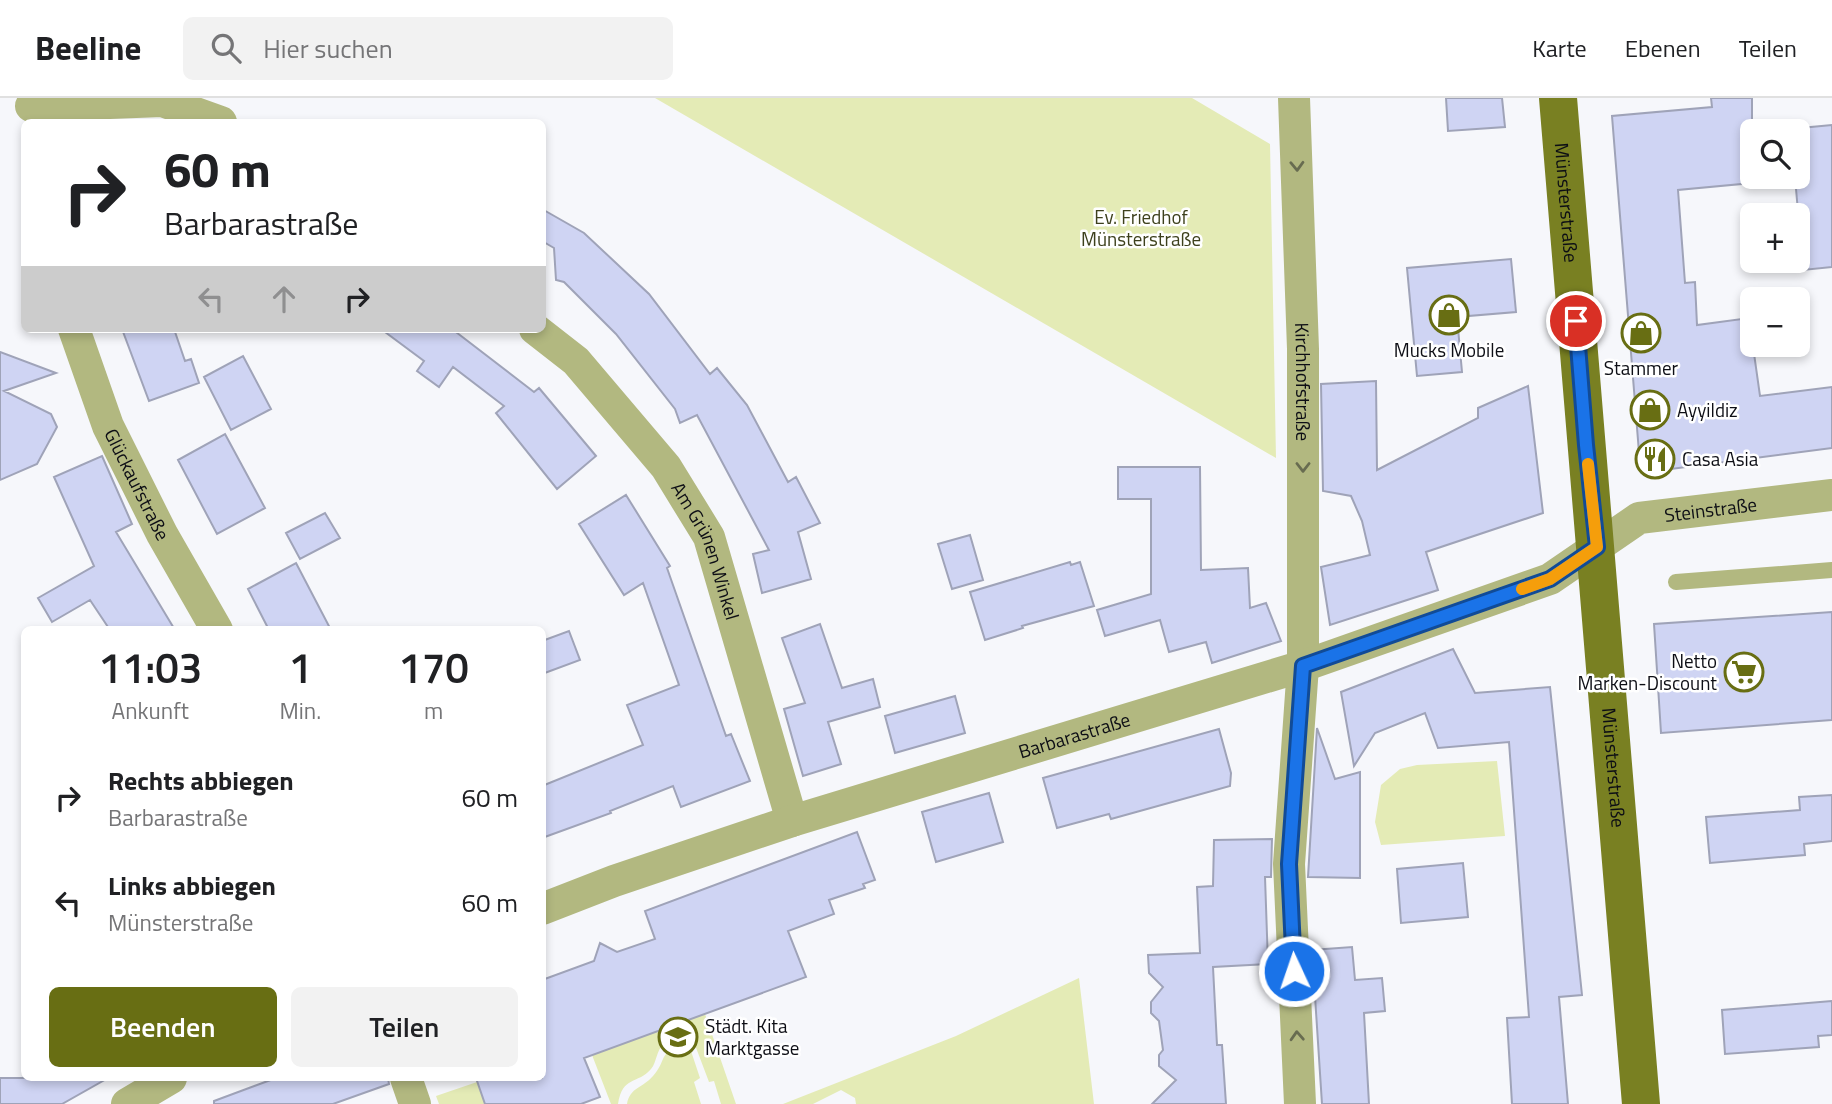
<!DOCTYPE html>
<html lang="de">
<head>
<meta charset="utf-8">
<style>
	:root { --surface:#fff; --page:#f2f2f2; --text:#202124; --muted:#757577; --line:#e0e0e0; --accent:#686e13 }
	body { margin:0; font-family:"Titillium Web",sans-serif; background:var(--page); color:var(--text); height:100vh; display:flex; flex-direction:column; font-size:26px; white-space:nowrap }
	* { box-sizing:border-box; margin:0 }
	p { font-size:23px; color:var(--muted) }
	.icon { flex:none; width:38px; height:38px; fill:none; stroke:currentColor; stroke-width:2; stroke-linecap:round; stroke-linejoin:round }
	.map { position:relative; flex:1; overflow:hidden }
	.sheet { position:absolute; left:21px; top:528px; width:525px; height:455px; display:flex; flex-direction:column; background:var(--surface); border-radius:10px; box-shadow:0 4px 10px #0003 }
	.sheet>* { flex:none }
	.top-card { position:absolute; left:21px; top:21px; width:525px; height:214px; border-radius:10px; box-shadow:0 4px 10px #0003; background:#fff; color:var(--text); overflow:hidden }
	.fabs { position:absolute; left:1740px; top:21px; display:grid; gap:14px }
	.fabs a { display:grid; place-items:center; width:70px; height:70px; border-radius:10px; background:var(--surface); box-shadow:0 4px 10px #0003; font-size:35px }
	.pin { position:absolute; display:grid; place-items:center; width:60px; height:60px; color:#fff; margin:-30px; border:4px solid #fff; border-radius:50%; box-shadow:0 2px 7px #0007 }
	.me { position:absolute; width:77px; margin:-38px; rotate:357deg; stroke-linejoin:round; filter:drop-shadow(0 0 5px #0008) }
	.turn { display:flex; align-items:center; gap:24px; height:147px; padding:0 28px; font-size:32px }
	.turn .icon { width:91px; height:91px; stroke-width:2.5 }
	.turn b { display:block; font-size:49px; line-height:60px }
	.lanes { display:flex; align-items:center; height:66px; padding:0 28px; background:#0003; justify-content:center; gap:35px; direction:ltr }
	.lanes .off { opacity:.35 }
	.eta { display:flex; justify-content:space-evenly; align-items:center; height:119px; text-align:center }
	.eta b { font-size:42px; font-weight:600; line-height:49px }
	.action { display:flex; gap:14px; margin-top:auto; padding:14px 28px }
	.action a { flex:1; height:80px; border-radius:10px; background:var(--accent); color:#fff; font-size:28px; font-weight:600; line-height:80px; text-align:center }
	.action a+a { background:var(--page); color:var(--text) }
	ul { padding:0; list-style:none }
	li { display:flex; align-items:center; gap:21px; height:105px; padding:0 28px }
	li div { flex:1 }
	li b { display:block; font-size:26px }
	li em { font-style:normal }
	header { display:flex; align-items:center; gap:42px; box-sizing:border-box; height:98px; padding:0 35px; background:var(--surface); border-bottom:2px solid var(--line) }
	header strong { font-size:33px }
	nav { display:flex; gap:38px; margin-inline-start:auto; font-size:24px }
	.search { width:490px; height:63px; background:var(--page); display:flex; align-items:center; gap:18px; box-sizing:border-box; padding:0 24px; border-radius:10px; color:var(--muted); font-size:26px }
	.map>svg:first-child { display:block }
	.green { fill:#e4ebb6 }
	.building { fill:#cfd4f3; stroke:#9fa3b8; stroke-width:2 }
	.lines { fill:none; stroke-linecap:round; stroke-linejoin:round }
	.service { stroke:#b2b880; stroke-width:16 }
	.minor { stroke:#b2b880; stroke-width:32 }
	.primary { stroke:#798022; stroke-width:38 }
	.oneway { stroke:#686c50 }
	.route-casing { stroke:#114b97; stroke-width:18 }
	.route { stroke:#1a73e8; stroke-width:12 }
	.slow { stroke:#f59e0b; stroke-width:12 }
	.labels { text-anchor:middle; stroke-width:5; stroke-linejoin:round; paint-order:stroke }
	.street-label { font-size:19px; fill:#0d0e15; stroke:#fff }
	.park-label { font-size:19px; fill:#3d401c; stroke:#fff }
	.poi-label { font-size:19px; fill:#0d0e15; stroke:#fff; text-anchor:start }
</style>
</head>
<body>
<header>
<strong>Beeline</strong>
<div class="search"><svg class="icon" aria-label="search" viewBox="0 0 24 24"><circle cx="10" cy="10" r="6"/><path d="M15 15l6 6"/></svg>Hier suchen</div>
<nav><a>Karte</a><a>Ebenen</a><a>Teilen</a></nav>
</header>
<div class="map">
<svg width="1832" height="1006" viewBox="0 0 1832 1006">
	<rect width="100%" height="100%" fill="#f6f7fb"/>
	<path class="green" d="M655 0H1192L1270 46 1276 360Z
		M1497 663 1505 738 1381 747 1375 724 1381 687 1400 671 1417 667Z
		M1079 880 1094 1006H856L855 1000 841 992 813 1006H783L956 938Z
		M705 916 736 1006H721L714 983 709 984 695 947 686 941C680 942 670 942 664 946 656 952 657 964 651 971 637 987 623 977 618 1006H611L592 957Z
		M683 948 691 953 700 980 694 984 701 1006H627C630 989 643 990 653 978 667 963 658 953 683 948Z
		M477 984 485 1006H439L436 998Z"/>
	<path class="building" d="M1446 0H1502L1505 29 1448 33Z
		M1711 0H1752V85L1678 92 1685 185 1695 184 1697 227 1749 220 1760 298 1832 289V350L1648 374 1640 367 1612 18 1712 9Z
		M1832 27V169L1803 172 1795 79H1797V33H1790V31Z
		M542 111 584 135 649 196 710 276 717 270 747 307 788 384 796 379 820 425 798 434 811 481 762 495 753 456 769 452 697 317 680 325 675 311 616 236 564 184 556 182 554 150 542 143Z
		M1511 161 1516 214 1457 219 1462 274 1417 278 1407 170Z
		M122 231H174L185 263 191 261 199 285 149 303Z
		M381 231H452L534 294 539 290 596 358 557 391 496 315 504 308 453 269 439 289 417 273 424 263Z
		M0 254 56 275 4 293 51 316 57 329 37 366 0 382Z
		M243 258 271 311 231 332 204 279Z
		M1376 283 1377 372 1478 320V310L1528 288 1543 415 1426 454 1438 492 1330 527 1321 469 1370 457 1362 423 1351 398 1323 393 1321 286Z
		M225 336 265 410 217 436 178 362Z
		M102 358 132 426 116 434 175 532H110L90 502 52 524 38 500 94 468 54 379Z
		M1118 369H1200L1201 472 1248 470 1250 510 1266 505 1281 543 1212 565 1206 544 1169 554 1160 522 1105 538 1097 512 1151 496V401H1118Z
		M626 397 670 468 667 470 726 638 731 636 750 683 681 709 673 688 610 713 611 715 542 740V688L643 647 627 607 679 587 643 485 624 497 579 426Z
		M325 415 340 440 300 461 286 435Z
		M970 437 983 482 952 491 938 446Z
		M1070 464 1071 467 1080 464 1094 508 1022 528 1023 530 985 542 970 494Z
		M296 465 331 532H269L248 491Z
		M1832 514V622L1661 635 1654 526Z
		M820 526 842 590 873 581 880 609 828 624 841 666 803 678 784 611 805 605 782 540Z
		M569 533 580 562 542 576V543Z
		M1453 551 1475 595 1550 589 1582 897 1559 899 1568 1006H1512L1507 920 1529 919 1509 644 1438 650 1425 615 1375 635 1354 668 1341 594Z
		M955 598 965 635 895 655 885 618Z
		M1317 630 1335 681 1360 674V780L1308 779Z
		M1219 631 1231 675 1230 688 1111 721 1109 716 1057 730 1043 680Z
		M989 695 1003 744 936 764 922 714Z
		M1832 697V743L1804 746 1805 757 1710 765 1706 719 1800 712 1799 699Z
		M857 734 875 782 863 786 865 790 829 802 834 816 788 833 806 879 584 960 600 999 581 1006H485L476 980H542V882L594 863 600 845 617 854 655 841 645 813Z
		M1272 741 1271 779H1265L1268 866 1213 869 1217 947H1222L1226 1006H1152L1176 982 1159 968V957L1163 952 1159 923 1151 915V904L1163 889 1149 875 1148 857 1200 855 1197 789 1213 788 1214 742Z
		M1463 765 1468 819 1401 825 1397 771Z
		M1352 849 1355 882 1382 880 1385 913 1364 915 1369 1006H1322L1312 852Z
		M1832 903V937L1818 938 1819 949 1725 956 1722 912Z
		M0 980H108L62 1006H0Z
		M276 980H388L389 986 333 1006H214V1003Z"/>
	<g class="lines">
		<path class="service" d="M1676 484 1832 472"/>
		<g class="minor">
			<path id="s1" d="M1294 0 1303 251V568L1289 766 1300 1006"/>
			<path d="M31 8 162 3 221 24"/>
			<path id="s2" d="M74 231 108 328 162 436 217 532"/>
			<path id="s3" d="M535 231 576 263 666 369 709 439 792 723"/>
			<path id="s4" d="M542 811 614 783 792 723 1303 568 1550 481 1639 420 1832 397"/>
			<path d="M406 980 415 1006"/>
			<path d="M127 1006 171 980"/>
		</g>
		<path class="primary" id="s5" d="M1558 0C1585 335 1615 670 1641 1006"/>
	</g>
	<defs><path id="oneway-chevron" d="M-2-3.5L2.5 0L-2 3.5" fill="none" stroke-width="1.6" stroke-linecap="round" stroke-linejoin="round" transform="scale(1.75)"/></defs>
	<g class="oneway">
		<use href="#oneway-chevron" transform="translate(1297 68) rotate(88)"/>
		<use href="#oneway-chevron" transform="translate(1303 369) rotate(90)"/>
		<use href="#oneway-chevron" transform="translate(1297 938) rotate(-93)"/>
	</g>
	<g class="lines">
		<defs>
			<path id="route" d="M1294 873 1289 766 1303 568 1550 481 1597 449 1586 347 1576 223"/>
		</defs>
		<use href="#route" class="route-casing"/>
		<use href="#route" class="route"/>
		<path class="slow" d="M1522 491 1550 481 1597 449 1588 366"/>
	</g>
	<defs>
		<symbol id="shop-ring" viewBox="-11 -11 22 22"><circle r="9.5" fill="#fff" stroke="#686e13" stroke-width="1.5"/><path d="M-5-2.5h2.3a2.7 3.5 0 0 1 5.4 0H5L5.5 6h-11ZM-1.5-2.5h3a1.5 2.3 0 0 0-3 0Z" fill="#686e13"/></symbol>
		<symbol id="restaurant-ring" viewBox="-11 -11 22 22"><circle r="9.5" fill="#fff" stroke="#686e13" stroke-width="1.5"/><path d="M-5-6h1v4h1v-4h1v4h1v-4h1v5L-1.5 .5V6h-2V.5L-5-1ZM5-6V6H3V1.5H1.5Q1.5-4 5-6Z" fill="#686e13"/></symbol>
		<symbol id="supermarket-ring" viewBox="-11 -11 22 22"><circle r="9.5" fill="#fff" stroke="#686e13" stroke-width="1.5"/><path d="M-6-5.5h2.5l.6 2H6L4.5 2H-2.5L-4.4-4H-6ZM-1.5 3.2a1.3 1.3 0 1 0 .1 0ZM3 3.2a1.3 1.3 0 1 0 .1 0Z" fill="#686e13"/></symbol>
		<symbol id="school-ring" viewBox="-11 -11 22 22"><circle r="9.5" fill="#fff" stroke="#686e13" stroke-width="1.5"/><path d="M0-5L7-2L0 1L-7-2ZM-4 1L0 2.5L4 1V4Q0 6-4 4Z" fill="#686e13"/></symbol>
	</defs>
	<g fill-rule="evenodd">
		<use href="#shop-ring" x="1427" y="195" width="44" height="44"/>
		<use href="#shop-ring" x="1619" y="213" width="44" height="44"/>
		<use href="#shop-ring" x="1628" y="290" width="44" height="44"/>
		<use href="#restaurant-ring" x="1633" y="339" width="44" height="44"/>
		<use href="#supermarket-ring" x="1722" y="552" width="44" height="44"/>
		<use href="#school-ring" x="656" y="917" width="44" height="44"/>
	</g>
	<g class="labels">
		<g class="street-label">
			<text dy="7" stroke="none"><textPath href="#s5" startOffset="105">Münsterstraße</textPath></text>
			<text dy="7" stroke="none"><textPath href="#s1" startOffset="284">Kirchhofstraße</textPath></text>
			<text dy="7" stroke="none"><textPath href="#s2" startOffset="168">Glückaufstraße</textPath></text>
			<text dy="7" stroke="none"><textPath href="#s4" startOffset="1241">Steinstraße</textPath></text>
			<text dy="7" stroke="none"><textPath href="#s3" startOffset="285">Am Grünen Winkel</textPath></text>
			<text dy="7" stroke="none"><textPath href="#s4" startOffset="560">Barbarastraße</textPath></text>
			<text dy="7" stroke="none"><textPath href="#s5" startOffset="672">Münsterstraße</textPath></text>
		</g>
		<g class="park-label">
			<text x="1141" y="126">Ev. Friedhof<tspan x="1141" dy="22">Münsterstraße</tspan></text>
		</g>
		<g class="poi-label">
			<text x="1449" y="259" text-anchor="middle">Mucks Mobile</text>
			<text x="1641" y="277" text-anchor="middle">Stammer</text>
			<text x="1677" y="319">Ayyildiz</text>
			<text x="1682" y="368">Casa Asia</text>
			<text x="1717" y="570" text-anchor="end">Netto<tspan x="1717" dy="22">Marken-Discount</tspan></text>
			<text x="705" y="935">Städt. Kita<tspan x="705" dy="22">Marktgasse</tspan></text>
		</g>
	</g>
</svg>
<div class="fabs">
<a><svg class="icon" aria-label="search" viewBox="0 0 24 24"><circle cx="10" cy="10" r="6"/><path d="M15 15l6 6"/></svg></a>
<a>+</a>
<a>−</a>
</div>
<div class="pin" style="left:1576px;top:223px;background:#d93025"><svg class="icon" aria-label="arrive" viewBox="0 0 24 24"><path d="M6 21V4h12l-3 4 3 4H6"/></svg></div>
<svg class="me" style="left:1294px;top:873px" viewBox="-20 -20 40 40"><circle r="17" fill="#1a73e8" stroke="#fff" stroke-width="3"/><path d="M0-11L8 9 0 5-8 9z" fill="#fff"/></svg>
<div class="top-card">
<div class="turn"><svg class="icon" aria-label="right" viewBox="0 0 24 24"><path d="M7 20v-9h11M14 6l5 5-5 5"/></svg><div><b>60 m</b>Barbarastraße</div></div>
<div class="lanes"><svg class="icon off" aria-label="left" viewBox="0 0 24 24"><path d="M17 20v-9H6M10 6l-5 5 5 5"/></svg><svg class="icon off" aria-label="ahead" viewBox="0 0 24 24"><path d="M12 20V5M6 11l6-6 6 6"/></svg><svg class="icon" aria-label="right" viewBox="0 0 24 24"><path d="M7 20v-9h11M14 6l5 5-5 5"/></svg></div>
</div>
<section class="sheet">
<div class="eta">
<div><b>11:03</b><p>Ankunft</p></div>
<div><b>1</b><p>Min.</p></div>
<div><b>170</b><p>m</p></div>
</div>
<ul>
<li><svg class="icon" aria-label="right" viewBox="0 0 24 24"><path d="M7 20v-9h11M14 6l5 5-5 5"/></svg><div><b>Rechts abbiegen</b><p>Barbarastraße</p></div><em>60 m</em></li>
<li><svg class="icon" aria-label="left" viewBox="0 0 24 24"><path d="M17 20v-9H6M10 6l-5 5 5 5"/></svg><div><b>Links abbiegen</b><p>Münsterstraße</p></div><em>60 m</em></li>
</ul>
<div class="action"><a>Beenden</a><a>Teilen</a></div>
</section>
</div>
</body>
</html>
